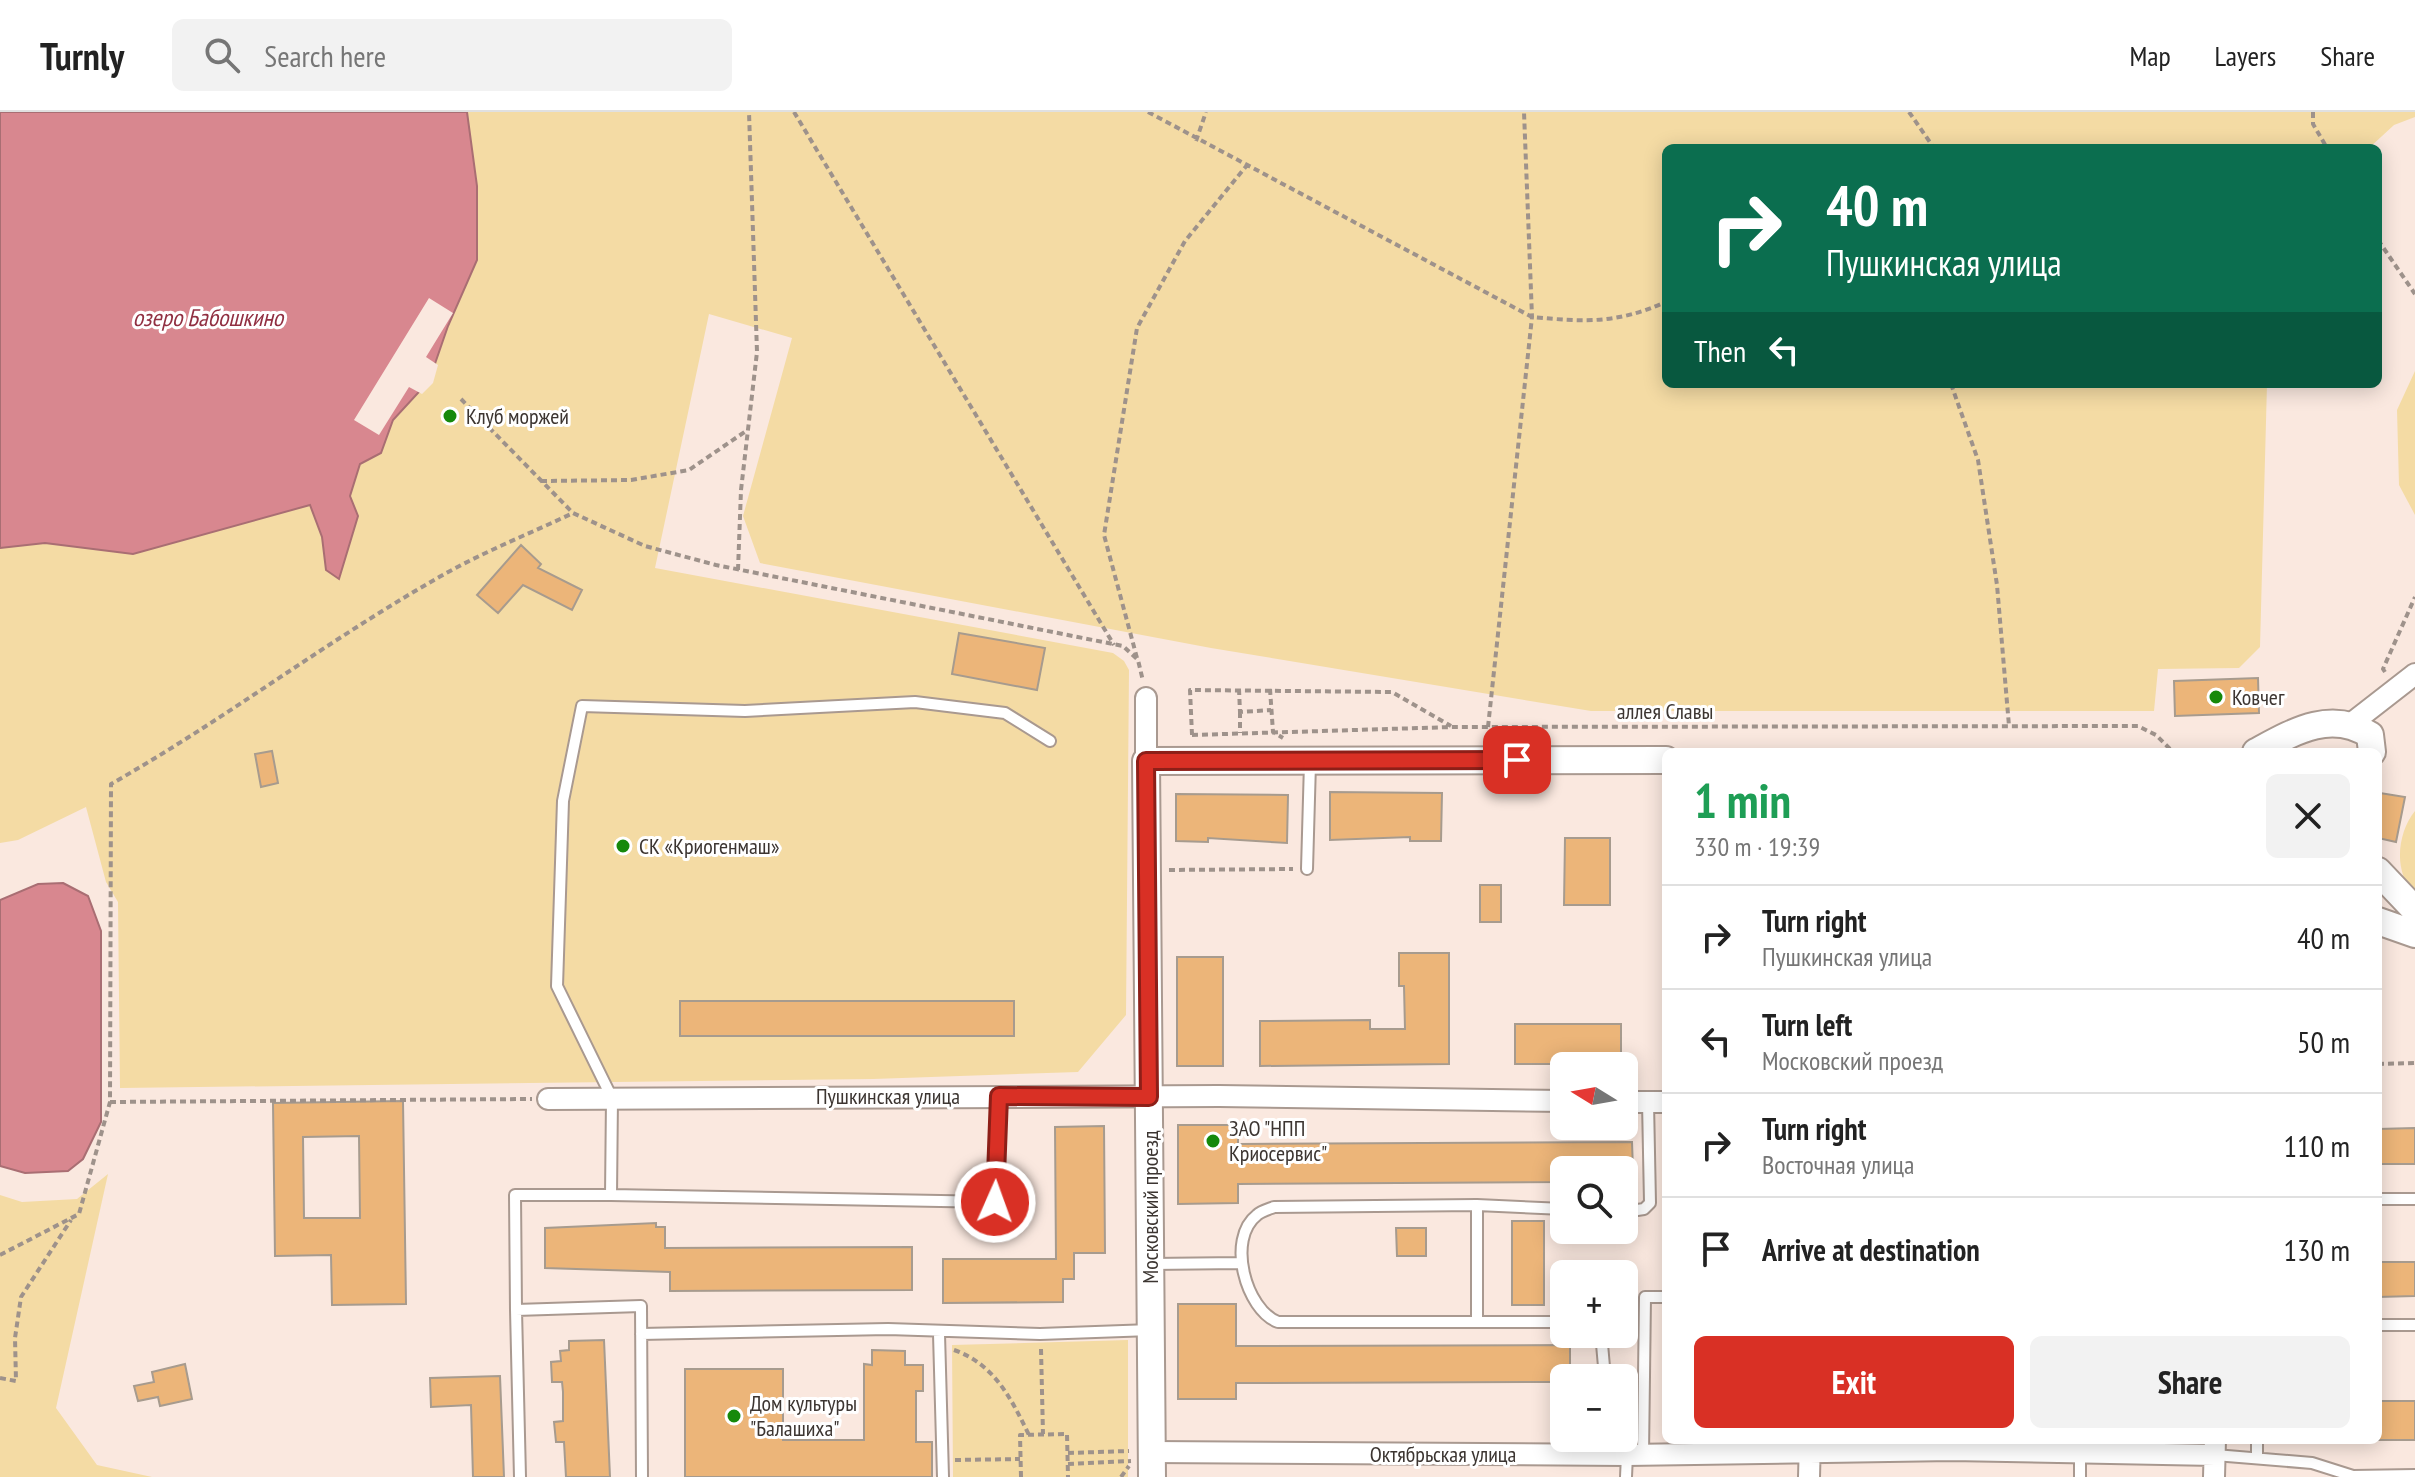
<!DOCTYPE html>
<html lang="en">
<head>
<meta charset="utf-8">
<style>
	:root { --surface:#fff; --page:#f2f2f2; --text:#222; --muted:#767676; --line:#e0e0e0; --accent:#d93025 }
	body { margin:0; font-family:"PT Sans Narrow",sans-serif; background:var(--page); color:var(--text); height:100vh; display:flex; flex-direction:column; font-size:30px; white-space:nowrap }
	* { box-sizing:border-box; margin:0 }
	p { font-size:26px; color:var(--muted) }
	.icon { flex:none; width:44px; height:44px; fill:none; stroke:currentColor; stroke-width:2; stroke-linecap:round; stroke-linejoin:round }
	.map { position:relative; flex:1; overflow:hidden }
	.details { position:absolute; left:1662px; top:636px; width:720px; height:696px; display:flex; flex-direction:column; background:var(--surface); border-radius:12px; box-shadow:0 4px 20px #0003 }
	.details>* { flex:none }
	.banner { position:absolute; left:1662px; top:32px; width:720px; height:244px; border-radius:12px; box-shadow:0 4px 20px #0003; background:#0b6e4f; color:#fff; overflow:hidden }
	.needle { width:52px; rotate:281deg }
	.controls { position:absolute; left:1550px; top:940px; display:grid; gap:16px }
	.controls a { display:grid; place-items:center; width:88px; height:88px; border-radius:12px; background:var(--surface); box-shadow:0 4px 20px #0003; font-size:40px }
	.pin { position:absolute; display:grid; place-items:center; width:68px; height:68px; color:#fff; margin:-34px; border-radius:16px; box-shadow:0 4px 12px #0006 }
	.me { position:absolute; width:88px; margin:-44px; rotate:2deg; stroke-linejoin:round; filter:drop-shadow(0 0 6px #0008) }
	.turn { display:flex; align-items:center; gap:28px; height:168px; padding:0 32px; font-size:36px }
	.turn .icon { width:104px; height:104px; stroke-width:2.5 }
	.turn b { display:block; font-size:56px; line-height:68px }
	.then { display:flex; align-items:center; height:76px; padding:0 32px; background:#0003; gap:16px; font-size:30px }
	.round { display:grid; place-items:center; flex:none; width:84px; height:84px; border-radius:12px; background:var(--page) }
	.headline { display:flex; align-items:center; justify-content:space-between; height:136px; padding:0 32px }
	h1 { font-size:48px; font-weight:600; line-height:60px; color:#1e9e55 }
	.button { display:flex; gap:16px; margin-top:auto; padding:16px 32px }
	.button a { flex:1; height:92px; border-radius:12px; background:var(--accent); color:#fff; font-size:32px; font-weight:600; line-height:92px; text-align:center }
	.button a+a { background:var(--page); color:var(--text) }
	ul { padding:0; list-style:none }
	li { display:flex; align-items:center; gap:24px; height:104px; padding:0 32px; border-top:2px solid var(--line) }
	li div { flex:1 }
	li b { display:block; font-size:30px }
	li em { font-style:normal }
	header { display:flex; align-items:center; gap:48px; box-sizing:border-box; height:112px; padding:0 40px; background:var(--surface); border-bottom:2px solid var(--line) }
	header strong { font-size:38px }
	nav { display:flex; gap:44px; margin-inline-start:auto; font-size:28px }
	.search { width:560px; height:72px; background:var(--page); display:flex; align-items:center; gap:20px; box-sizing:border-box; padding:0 28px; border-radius:12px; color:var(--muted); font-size:30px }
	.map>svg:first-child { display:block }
	.green { fill:#f4dba4 }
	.water { fill:#d8878f; stroke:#a96e73; stroke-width:2 }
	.pier { fill:#fae8df }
	.building { fill:#ecb579; stroke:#a79b8e; stroke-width:2; fill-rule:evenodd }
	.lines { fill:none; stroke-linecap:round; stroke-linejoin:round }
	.service-casing { stroke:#a99990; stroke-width:14 }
	.minor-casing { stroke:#a99990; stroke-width:24 }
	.tertiary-casing { stroke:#a99990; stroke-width:30 }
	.path { stroke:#9e928b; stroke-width:4; stroke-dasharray:6 4; stroke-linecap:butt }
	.service { stroke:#fff; stroke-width:10 }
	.minor { stroke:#fff; stroke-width:20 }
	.tertiary { stroke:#fff; stroke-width:26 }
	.route-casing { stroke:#8d1f18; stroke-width:20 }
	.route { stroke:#d93025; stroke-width:14 }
	.poi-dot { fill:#16890b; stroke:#fff; stroke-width:3 }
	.labels { text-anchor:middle; stroke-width:6; stroke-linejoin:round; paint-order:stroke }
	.poi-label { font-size:22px; fill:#3c3531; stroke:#fff; text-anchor:start }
	.street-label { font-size:22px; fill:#3c3531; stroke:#fff }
	.water-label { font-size:24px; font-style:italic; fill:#913042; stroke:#fff }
</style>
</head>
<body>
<header>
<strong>Turnly</strong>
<div class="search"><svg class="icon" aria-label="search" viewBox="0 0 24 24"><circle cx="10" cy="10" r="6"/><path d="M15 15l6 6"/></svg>Search here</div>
<nav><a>Map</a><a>Layers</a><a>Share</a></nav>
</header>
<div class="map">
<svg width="2415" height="1365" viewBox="0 0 2415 1365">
	<rect width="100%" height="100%" fill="#fae8df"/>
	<path class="green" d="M467 0H2415V5L2394 13 2369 36H1666V272H2267L2260 535 2239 556 2158 557 2154 599H1591L1211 536 760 451 743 404 792 226 709 202 655 456 1113 541 1124 549 1129 558 1126 903 1078 960 873 967 120 976 118 790 106 770 86 695 18 728 0 731V436L45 431 133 442 311 393 322 425 326 458 339 466 350 384 360 352 381 341 393 308 429 269 448 214 477 148V74Z
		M2415 259V403L2399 373 2397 298Z
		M2415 699V782C2393 761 2397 721 2415 699Z
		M108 1062 56 1296 97 1353 152 1365H0V1083L22 1090 77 1087Z
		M1128 1228V1365H953L952 1233Z"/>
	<path class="water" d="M0 0H467L477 74V148L448 214 429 269 393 308 381 341 360 352 350 384 358 404 339 467 326 458 322 425 310 393 133 442 45 431 0 436Z
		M63 771 88 784 101 819V1010L83 1047 68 1059 25 1061 0 1054V788L38 772Z"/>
	<path class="pier" d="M429 186 453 201 426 245 438 253 433 271 422 282 409 275 379 323 354 308Z"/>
	<path class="building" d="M521 433 541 452 538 456 582 478 572 498 523 473 498 501 477 483Z
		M959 521 1045 536 1037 578 952 562Z
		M2258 566 2259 601 2175 604 2174 569Z
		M272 639 278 671 261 675 255 642Z
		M1330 680 1442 681 1441 729H1410V725L1330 728Z
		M2380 681 2405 685 2396 730 2378 726Z
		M1176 682 1288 683 1287 731 1208 726V730L1176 729Z
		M1565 726H1610V793H1564Z
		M1480 773H1501V810H1480Z
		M1399 841H1449V952L1260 954V909L1370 908V917H1405L1404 874H1399Z
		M1177 845H1223V954H1177Z
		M680 889H1014V924H680Z
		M1515 912H1621V952H1515Z
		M403 989 406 1192 332 1193 331 1143 275 1144 273 991ZM359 1024 360 1106H304L303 1025Z
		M1178 1013H1238V1032L1632 1030 1633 1058H1564V1070L1238 1072V1091L1178 1092Z
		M1104 1014 1105 1141H1074V1167H1063V1190L943 1191V1147H1056L1055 1015Z
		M2415 1016V1052H2378V1017Z
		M1512 1109H1544V1193H1512Z
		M656 1111V1115H665V1136L912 1135V1178L670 1179V1160L545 1156V1116Z
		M1396 1116H1426V1144H1397Z
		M2378 1150H2415V1184L2378 1185Z
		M1178 1192H1236V1234L1570 1233V1266H1564V1270L1236 1271V1287H1178Z
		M604 1228 610 1365H566L564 1330H556L554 1310 563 1309V1280L562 1270H552L551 1250 561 1249 560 1239 569 1238V1229Z
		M872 1238 905 1239V1253H923V1279H916V1330H932V1365H685V1257H783V1328H864V1252L872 1253Z
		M185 1252 192 1287 160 1294 158 1285 138 1289 134 1274 154 1270 152 1260Z
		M500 1264 504 1365H473L471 1293 431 1295 430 1266Z
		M2378 1289H2415V1328H2378Z"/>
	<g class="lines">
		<defs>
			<path id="service" d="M1307 757 1310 651
				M999 985 995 1090 611 1083 612 986 557 874 563 689 582 594 745 599 915 590 1005 601 1050 629
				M2378 1087H2415
				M1477 1093V1210
				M1564 1097 1477 1093 1274 1095C1269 1097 1261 1099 1257 1103 1226 1127 1246 1198 1278 1210H1564
				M1624 1100 1644 1097 1650 1091 1648 990
				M1151 1152 1241 1151
				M516 1198 515 1083H611
				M2378 1213H2415
				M641 1222 888 1217 1040 1222 1151 1218
				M939 1222 943 1365
				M1598 1222 1602 1232 1605 1266
				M1606 1326 1607 1343
				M2257 1328V1345
				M1643 1343 1645 1185H1666
				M2215 1343 2312 1351 2353 1364 2415 1363
				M520 1365 516 1198 641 1194 642 1365
				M1626 1365 1627 1343
				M2080 1365V1328"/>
			<path id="minor" d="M2352 611 2415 562
				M1146 649V586
				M548 987 1219 984 1564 989
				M1624 990H1666
				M1152 1340 1627 1343 1952 1338 2215 1343
				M1809 1365 1810 1328
				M2214 1365 2215 1328"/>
			<path id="tertiary" d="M2256 640C2293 620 2331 597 2370 623L2372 640
				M2378 759 2415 798
				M2378 809 2415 822
				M1152 1365 1146 649 1666 648"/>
		</defs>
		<use href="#service" class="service-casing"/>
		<use href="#minor" class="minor-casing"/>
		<use href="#tertiary" class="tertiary-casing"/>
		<path class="path" d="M794 0 1114 533
			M1148 0 1532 205C1586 210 1615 212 1666 190
			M1909 0 1934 36
			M2313 0V12L2327 36
			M1196 29 1206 0
			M2378 128 2415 182
			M1951 272 1978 348 1997 473 2009 614
			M461 287 573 401 645 434 716 453 1123 534 1138 548 1143 569
			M541 369 631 368 689 358 746 319
			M738 458 741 378 757 240 749 0
			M1137 546 1104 423 1137 216 1185 129 1248 52
			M2385 560 2383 557 2415 485
			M1239 577 1240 600 1271 598
			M1270 577 1273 620 1283 626
			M1240 600V621
			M1488 615 1532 205 1524 0
			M1192 623 1453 615 2138 614 2156 623 2171 638 2201 640
			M1192 623 1190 578 1392 580 1451 614
			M1169 758 1293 757
			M2378 952 2415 951
			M110 990 532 987
			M0 1143 79 1102 110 990 111 672C224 608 328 528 441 464 483 440 529 422 573 401
			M1041 1237 1043 1322
			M954 1238C994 1252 1011 1286 1029 1323
			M0 1266 16 1269 15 1226 21 1185 71 1108
			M1068 1341 1129 1339
			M955 1348 1020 1347
			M1068 1352 1131 1349
			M1021 1365 1020 1323 1067 1322 1068 1365
			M1121 1365 1129 1354"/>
		<use href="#service" class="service"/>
		<use href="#minor" class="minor"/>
		<use href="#tertiary" class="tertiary"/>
	</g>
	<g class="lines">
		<defs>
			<path id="route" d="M995 1090 999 984 1149 985 1146 649 1517 648"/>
		</defs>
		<use href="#route" class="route-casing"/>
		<use href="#route" class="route"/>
	</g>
	<g class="poi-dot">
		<circle cx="450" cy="304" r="8"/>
		<circle cx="2216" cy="585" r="8"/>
		<circle cx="623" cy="734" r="8"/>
		<circle cx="1213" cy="1029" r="8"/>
		<circle cx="734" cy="1304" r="8"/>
	</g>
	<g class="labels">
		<g class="poi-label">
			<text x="466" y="312">Клуб моржей</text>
			<text x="2232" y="593">Ковчег</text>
			<text x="639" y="742">СК «Криогенмаш»</text>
			<text x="1229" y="1024">ЗАО "НПП<tspan x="1229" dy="25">Криосервис"</tspan></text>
			<text x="750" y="1299">Дом культуры<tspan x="750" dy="25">"Балашиха"</tspan></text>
		</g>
		<g class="street-label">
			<text x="1665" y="607">аллея Славы</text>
			<text x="888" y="992">Пушкинская улица</text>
			<text transform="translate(1150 1095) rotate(-90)" y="8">Московский проезд</text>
			<text x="1443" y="1350">Октябрьская улица</text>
		</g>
		<g class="water-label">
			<text x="208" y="214">озеро Бабошкино</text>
		</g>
	</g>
</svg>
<div class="controls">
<a><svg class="needle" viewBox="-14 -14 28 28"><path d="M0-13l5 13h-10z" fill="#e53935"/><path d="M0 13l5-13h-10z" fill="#767676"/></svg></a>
<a><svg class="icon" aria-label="search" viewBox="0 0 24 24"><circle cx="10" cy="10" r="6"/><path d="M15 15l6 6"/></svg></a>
<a>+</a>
<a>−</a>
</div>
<div class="pin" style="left:1517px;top:648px;background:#d93025"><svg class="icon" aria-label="arrive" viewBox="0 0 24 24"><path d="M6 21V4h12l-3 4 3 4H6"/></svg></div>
<svg class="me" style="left:995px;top:1090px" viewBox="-20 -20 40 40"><circle r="17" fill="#d93025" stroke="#fff" stroke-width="3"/><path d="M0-11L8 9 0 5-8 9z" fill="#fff"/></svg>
<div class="banner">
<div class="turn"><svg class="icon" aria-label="right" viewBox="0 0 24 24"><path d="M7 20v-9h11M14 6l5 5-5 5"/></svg><div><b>40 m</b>Пушкинская улица</div></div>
<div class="then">Then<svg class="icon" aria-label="left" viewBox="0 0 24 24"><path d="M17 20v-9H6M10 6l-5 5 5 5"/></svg></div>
</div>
<section class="details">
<div class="headline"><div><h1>1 min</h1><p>330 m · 19:39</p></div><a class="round"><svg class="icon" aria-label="close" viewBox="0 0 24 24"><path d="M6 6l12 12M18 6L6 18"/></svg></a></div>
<ul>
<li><svg class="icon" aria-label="right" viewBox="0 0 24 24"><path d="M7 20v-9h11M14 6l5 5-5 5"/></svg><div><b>Turn right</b><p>Пушкинская улица</p></div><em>40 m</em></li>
<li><svg class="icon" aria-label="left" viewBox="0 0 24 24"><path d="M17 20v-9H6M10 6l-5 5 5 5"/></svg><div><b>Turn left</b><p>Московский проезд</p></div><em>50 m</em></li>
<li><svg class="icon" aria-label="right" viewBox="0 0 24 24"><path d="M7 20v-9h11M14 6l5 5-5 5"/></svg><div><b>Turn right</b><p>Восточная улица</p></div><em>110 m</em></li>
<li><svg class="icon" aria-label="arrive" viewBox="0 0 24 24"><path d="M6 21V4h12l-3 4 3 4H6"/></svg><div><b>Arrive at destination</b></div><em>130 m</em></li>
</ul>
<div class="button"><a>Exit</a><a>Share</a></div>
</section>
</div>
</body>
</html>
